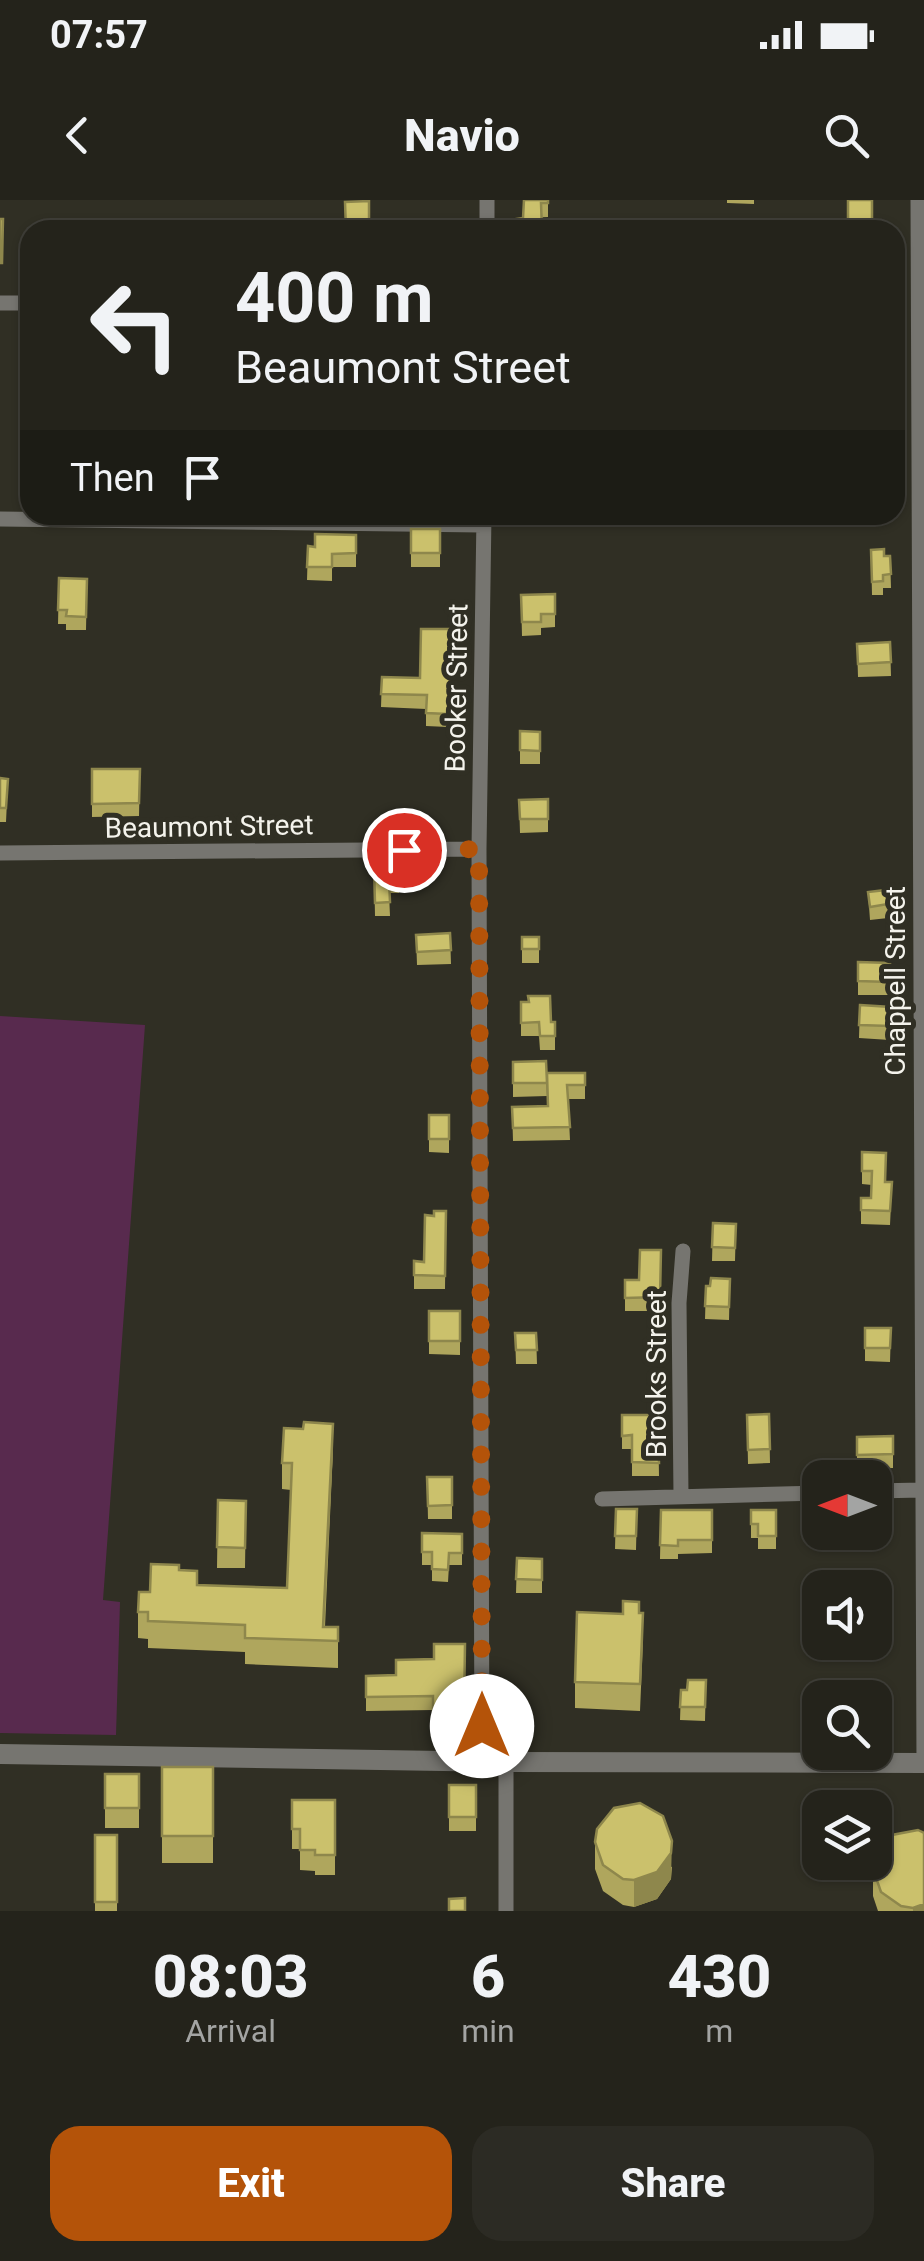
<!DOCTYPE html>
<html lang="en">
<head>
<meta charset="utf-8">
<style>
	:root { --surface:#24231b; --page:#2c2b24; --text:#f1f3f6; --muted:#a3a4a3; --line:#41403a; --accent:#b45309 }
	body { margin:0; font-family:Roboto,sans-serif; background:var(--page); color:var(--text); height:100vh; display:flex; flex-direction:column; font-size:38px; white-space:nowrap }
	* { box-sizing:border-box; margin:0 }
	p { font-size:32px; color:var(--muted) }
	.icon { flex:none; width:55px; height:55px; fill:none; stroke:currentColor; stroke-width:2; stroke-linecap:round; stroke-linejoin:round }
	.map { position:relative; height:1711px; overflow:hidden }
	.drawer { display:flex; flex-direction:column; background:var(--surface); flex:1 }
	.drawer>* { flex:none }
	.hud { position:absolute; left:20px; top:20px; width:885px; height:305px; border-radius:30px; box-shadow:0 2px 8px #0004,0 0 0 2px var(--line); background:#24231b; color:var(--text); overflow:hidden }
	.needle { width:65px; rotate:270deg }
	.controls { position:absolute; left:802px; top:1260px; display:grid; gap:20px }
	.controls a { display:grid; place-items:center; width:90px; height:90px; border-radius:20px; background:var(--surface); box-shadow:0 2px 8px #0004,0 0 0 2px var(--line); font-size:50px }
	.pin { position:absolute; display:grid; place-items:center; width:85px; height:85px; color:#fff; margin:-42px; border:5px solid #fff; border-radius:50%; box-shadow:0 2px 10px #0007 }
	.me { position:absolute; width:110px; margin:-55px; rotate:0deg; stroke-linejoin:round; filter:drop-shadow(0 0 8px #0008) }
	.turn { display:flex; align-items:center; gap:35px; height:210px; padding:0 50px; font-size:45px }
	.turn .icon { width:130px; height:130px; stroke-width:2.5 }
	.turn b { display:block; font-size:70px; line-height:85px }
	.then { display:flex; align-items:center; height:95px; padding:0 50px; background:#0003; gap:20px; font-size:38px }
	.eta { display:flex; justify-content:space-evenly; align-items:center; height:170px; text-align:center }
	.eta b { font-size:60px; font-weight:800; line-height:70px }
	.cta { display:flex; gap:20px; margin-top:auto; padding:20px 50px }
	.cta a { flex:1; height:115px; border-radius:30px; background:var(--accent); color:#fff; font-size:40px; font-weight:800; line-height:115px; text-align:center }
	.cta a+a { background:var(--page); color:var(--text) }
	.status { display:flex; justify-content:space-between; align-items:center; height:70px; padding:0 50px; background:var(--surface); direction:ltr }
	.status svg { height:28px; fill:currentColor }
	header { display:flex; justify-content:space-between; align-items:center; height:130px; padding:0 50px; background:var(--surface); font-size:45px; font-weight:800 }
	.map>svg:first-child { display:block }
	.green { fill:#582a4e }
	.lines { fill:none; stroke-linecap:round; stroke-linejoin:round }
	.minor { stroke:#767570; stroke-width:15 }
	.tertiary { stroke:#767570; stroke-width:20 }
	.wall { fill:#afa65d }
	.shaded-wall { fill:#8e874c }
	.building { fill:#cbc16c; stroke:#8e874c; stroke-width:2.5 }
	.route { stroke:#b45309; stroke-width:18; stroke-dasharray:0 32.4 }
	.labels { text-anchor:middle; stroke-width:10; stroke-linejoin:round; paint-order:stroke }
	.street-label { font-size:28px; fill:#f4f3ec; stroke:#302f24 }
</style>
</head>
<body>
<div class="status"><b>07:57</b><svg viewBox="0 0 49 12"><path d="M0 12V9h3v3zM5 12V6h3v6zM10 12V3h3v9zM15 12V0h3v12zM26 1h20v11H26zM47 4h2v5h-2z"/></svg></div>
<header><svg class="icon" aria-label="back" viewBox="0 0 24 24"><path d="M15 5l-7 7 7 7"/></svg>Navio<svg class="icon" aria-label="search" viewBox="0 0 24 24"><circle cx="10" cy="10" r="6"/><path d="M15 15l6 6"/></svg></header>
<div class="map">
<svg width="924" height="1711" viewBox="0 0 924 1711">
	<rect width="100%" height="100%" fill="#302f24"/>
	<path class="green" d="M0 816 145 825 103 1400 120 1402 116 1535 0 1533Z"/>
	<g class="lines">
		<path class="minor" d="M918 0 924 1563
			M487 30V0
			M0 103H30
			M0 319 483 325
			M0 653 479 649
			M875 1291 921 1290
			M681 1296 679 1103 683 1051
			M602 1299 820 1293
			M482 1561 479 649 484 315
			M506 1562V1711"/>
		<path class="tertiary" d="M0 1554 506 1562 924 1563"/>
	</g>
	<path class="wall" d="M524 0H548V17L523 18Z
		M727 0H754V4L727 3Z
		M411 329H440V367H411Z
		M356 335V367H332V381L307 380 308 346 315 347Z
		M871 350 884 356H890L891 388H883V395H872Z
		M59 378 87 379 86 430H66V424H58Z
		M555 394V427L541 428V435L522 436 521 395Z
		M453 429 448 527 426 526V509L381 507 382 477 420 478Z
		M890 442 891 476 858 477 857 444Z
		M520 531 540 532V564H520Z
		M92 569H140L139 616 92 617Z
		M0 578 8 579 6 622H0Z
		M548 599V632L520 633 519 600Z
		M398 666 399 693H389L390 716H375L374 667Z
		M868 692 888 704V718L870 720Z
		M450 733 451 764 417 765 416 735Z
		M522 737H539V763H522Z
		M858 762 890 763V795H858Z
		M521 802 551 822H555V850H540L539 836H521Z
		M860 805 891 807 890 840 859 838Z
		M546 861 547 896 513 897V862Z
		M547 873H585V899H568L570 940 513 941 512 907 548 906Z
		M429 915H449V953L429 952Z
		M862 952 885 982H892L890 1025 861 1024V998H871L872 985 862 984Z
		M446 1011 445 1089H414V1061L424 1062 434 1016Z
		M713 1023 736 1024 735 1061H712Z
		M661 1050 660 1111H625V1080H639Z
		M730 1079 729 1120 705 1119 706 1086H710Z
		M429 1111H460V1155L429 1154Z
		M865 1128H891L890 1162 865 1161Z
		M515 1133H536L537 1164H516Z
		M769 1214 770 1263 748 1264 747 1215Z
		M622 1215H658L659 1276H632V1249H622Z
		M893 1236V1268L857 1269V1237Z
		M333 1250 325 1427H338V1468L245 1464V1452L148 1448V1439L138 1438V1412L150 1392 179 1370 197 1385 287 1388 291 1290 282 1289V1263Z
		M427 1277H452V1319H428Z
		M218 1300 246 1301 245 1368H217Z
		M616 1309H637L636 1350 615 1349Z
		M661 1310H712V1353L678 1354V1359H660Z
		M751 1310H776V1349H758V1338H751Z
		M422 1333 462 1334V1365H449L448 1382 432 1381V1365H422Z
		M517 1358 542 1359V1393H516Z
		M639 1413 643 1440 640 1511 575 1508V1482L623 1414Z
		M465 1444 464 1526 433 1525V1510L366 1511V1476L396 1475Z
		M706 1480 705 1521 680 1520 681 1490H687Z
		M162 1567H213V1663H162Z
		M105 1574H139V1628H105Z
		M449 1585H476V1631H449Z
		M292 1600H335V1675H315V1671L300 1670V1649H292Z
		M95 1635H117V1711H95Z
		M595 1642 672 1667 671 1679 657 1699 634 1707 623 1705 603 1691 595 1669Z
		M873 1669 924 1711H878L873 1696Z"/>
	<path class="shaded-wall" d="M333 1224V1250L323 1441Z
		M672 1641 671 1679 657 1699 634 1707V1680Z
		M924 1704V1711H913V1708Z"/>
	<path class="building" d="M524 0H548V3H541L542 30H516V19L523 18Z
		M848 0H872V22H882V30H848Z
		M369 1V30H346L345 2Z
		M0 19H3L2 63H0Z
		M411 329H440V353H411Z
		M315 334 356 335V353L332 354V367H307L308 346 315 347Z
		M884 349V356H890L891 374 883 375V381L872 382 871 350Z
		M59 378 87 379 86 417 66 416 67 410H58Z
		M555 394V414H541V422H522L521 395Z
		M421 429H453L448 514 426 513 427 495 381 494 382 477 420 478Z
		M890 442 891 462 858 464 857 444Z
		M520 531 540 532V551L520 550Z
		M92 569H140L139 603 92 604Z
		M0 578 8 579 6 608H0Z
		M548 599V619H520L519 600Z
		M398 666 399 679H389L390 702 375 703 374 667Z
		M886 690 888 704 870 707 868 692Z
		M450 733 451 750 417 752 416 735Z
		M522 737H539V749H522Z
		M858 762 890 763V782L858 781Z
		M528 796H550L551 822H555V836H540L539 822 521 823V802H529Z
		M860 805 891 807 890 826 859 825Z
		M546 861 547 883H513V862Z
		M547 873H585V885H567L570 927 513 928 512 907 548 906Z
		M429 915H449V939H429Z
		M862 952 886 953 885 982H892L890 1011 861 1010V998H871L872 971H862Z
		M434 1011H446L445 1076 414 1075V1061L424 1062 425 1015 434 1016Z
		M713 1023 736 1024 735 1048 712 1047Z
		M640 1050H661L660 1097 625 1098V1080H639Z
		M711 1078 730 1079 729 1107 705 1106 706 1086H710Z
		M429 1111H460V1141H429Z
		M865 1128H891L890 1148H865Z
		M515 1133H536L537 1150H516Z
		M769 1214 770 1249 748 1250 747 1215Z
		M622 1215H658L659 1263 632 1262V1235L622 1236Z
		M304 1222 333 1224 323 1427H338V1441L245 1438V1425L148 1421V1412H138L139 1392H150L151 1364 179 1365V1370L197 1371V1385L287 1388 292 1263H282L284 1228 303 1229Z
		M893 1236V1254L857 1255V1237Z
		M427 1277H452V1305L428 1306Z
		M218 1300 246 1301 245 1348 217 1347Z
		M616 1309H637L636 1336H615Z
		M661 1310H712V1340H678V1346L660 1345Z
		M751 1310H776V1336H758V1324H751Z
		M422 1333 462 1334V1353H449L448 1370 432 1369V1352H422Z
		M517 1358 542 1359V1380L516 1379Z
		M623 1401 639 1402V1413H643L640 1484 575 1482 577 1412 623 1414Z
		M434 1444H465L464 1512 433 1511V1496L366 1497V1476L396 1475V1460L434 1459Z
		M688 1480H706L705 1507H680L681 1490H687Z
		M850 1484H871L870 1498H849Z
		M162 1567H213V1636H162Z
		M105 1574H139V1608H105Z
		M449 1585H476V1617H449Z
		M292 1600H335V1655H315V1650H300V1629H292Z
		M640 1603 663 1616 672 1641 671 1653 657 1672 634 1680 623 1679 603 1665 595 1642 597 1629 614 1608Z
		M918 1630 924 1633V1704L913 1708 901 1706 881 1692 873 1669 875 1656 892 1635Z
		M95 1635H117V1702H95Z
		M465 1698V1711H449V1699Z"/>
	<g class="lines">
		<path class="route" d="M404 650 479 649 482 1526"/>
	</g>
	<g class="labels">
		<g class="street-label">
			<text transform="translate(456 488) rotate(-89)" y="10">Booker Street</text>
			<text transform="translate(209 626) rotate(-1)" y="10">Beaumont Street</text>
			<text transform="translate(895 781) rotate(-90)" y="10">Chappell Street</text>
			<text transform="translate(656 1174) rotate(-90)" y="10">Brooks Street</text>
		</g>
	</g>
</svg>
<div class="controls">
<a><svg class="needle" viewBox="-14 -14 28 28"><path d="M0-13l5 13h-10z" fill="#e53935"/><path d="M0 13l5-13h-10z" fill="#a3a4a3"/></svg></a>
<a><svg class="icon" aria-label="sound" viewBox="0 0 24 24"><path d="M4 9h4l5-4v14l-5-4H4zM17 9q2 3 0 6"/></svg></a>
<a><svg class="icon" aria-label="search" viewBox="0 0 24 24"><circle cx="10" cy="10" r="6"/><path d="M15 15l6 6"/></svg></a>
<a><svg class="icon" aria-label="layers" viewBox="0 0 24 24"><path d="M12 4l9 5-9 5-9-5zM3 14l9 5 9-5"/></svg></a>
</div>
<div class="pin" style="left:404px;top:650px;background:#d93025"><svg class="icon" aria-label="arrive" viewBox="0 0 24 24"><path d="M6 21V4h12l-3 4 3 4H6"/></svg></div>
<svg class="me" style="left:482px;top:1526px" viewBox="-20 -20 40 40"><circle r="19" fill="#fff"/><path d="M0-13L10 11 0 6-10 11z" fill="#b45309"/></svg>
<div class="hud">
<div class="turn"><svg class="icon" aria-label="left" viewBox="0 0 24 24"><path d="M17 20v-9H6M10 6l-5 5 5 5"/></svg><div><b>400 m</b>Beaumont Street</div></div>
<div class="then">Then<svg class="icon" aria-label="arrive" viewBox="0 0 24 24"><path d="M6 21V4h12l-3 4 3 4H6"/></svg></div>
</div>
</div>
<section class="drawer">
<div class="eta">
<div><b>08:03</b><p>Arrival</p></div>
<div><b>6</b><p>min</p></div>
<div><b>430</b><p>m</p></div>
</div>
<div class="cta"><a>Exit</a><a>Share</a></div>
</section>
</body>
</html>
